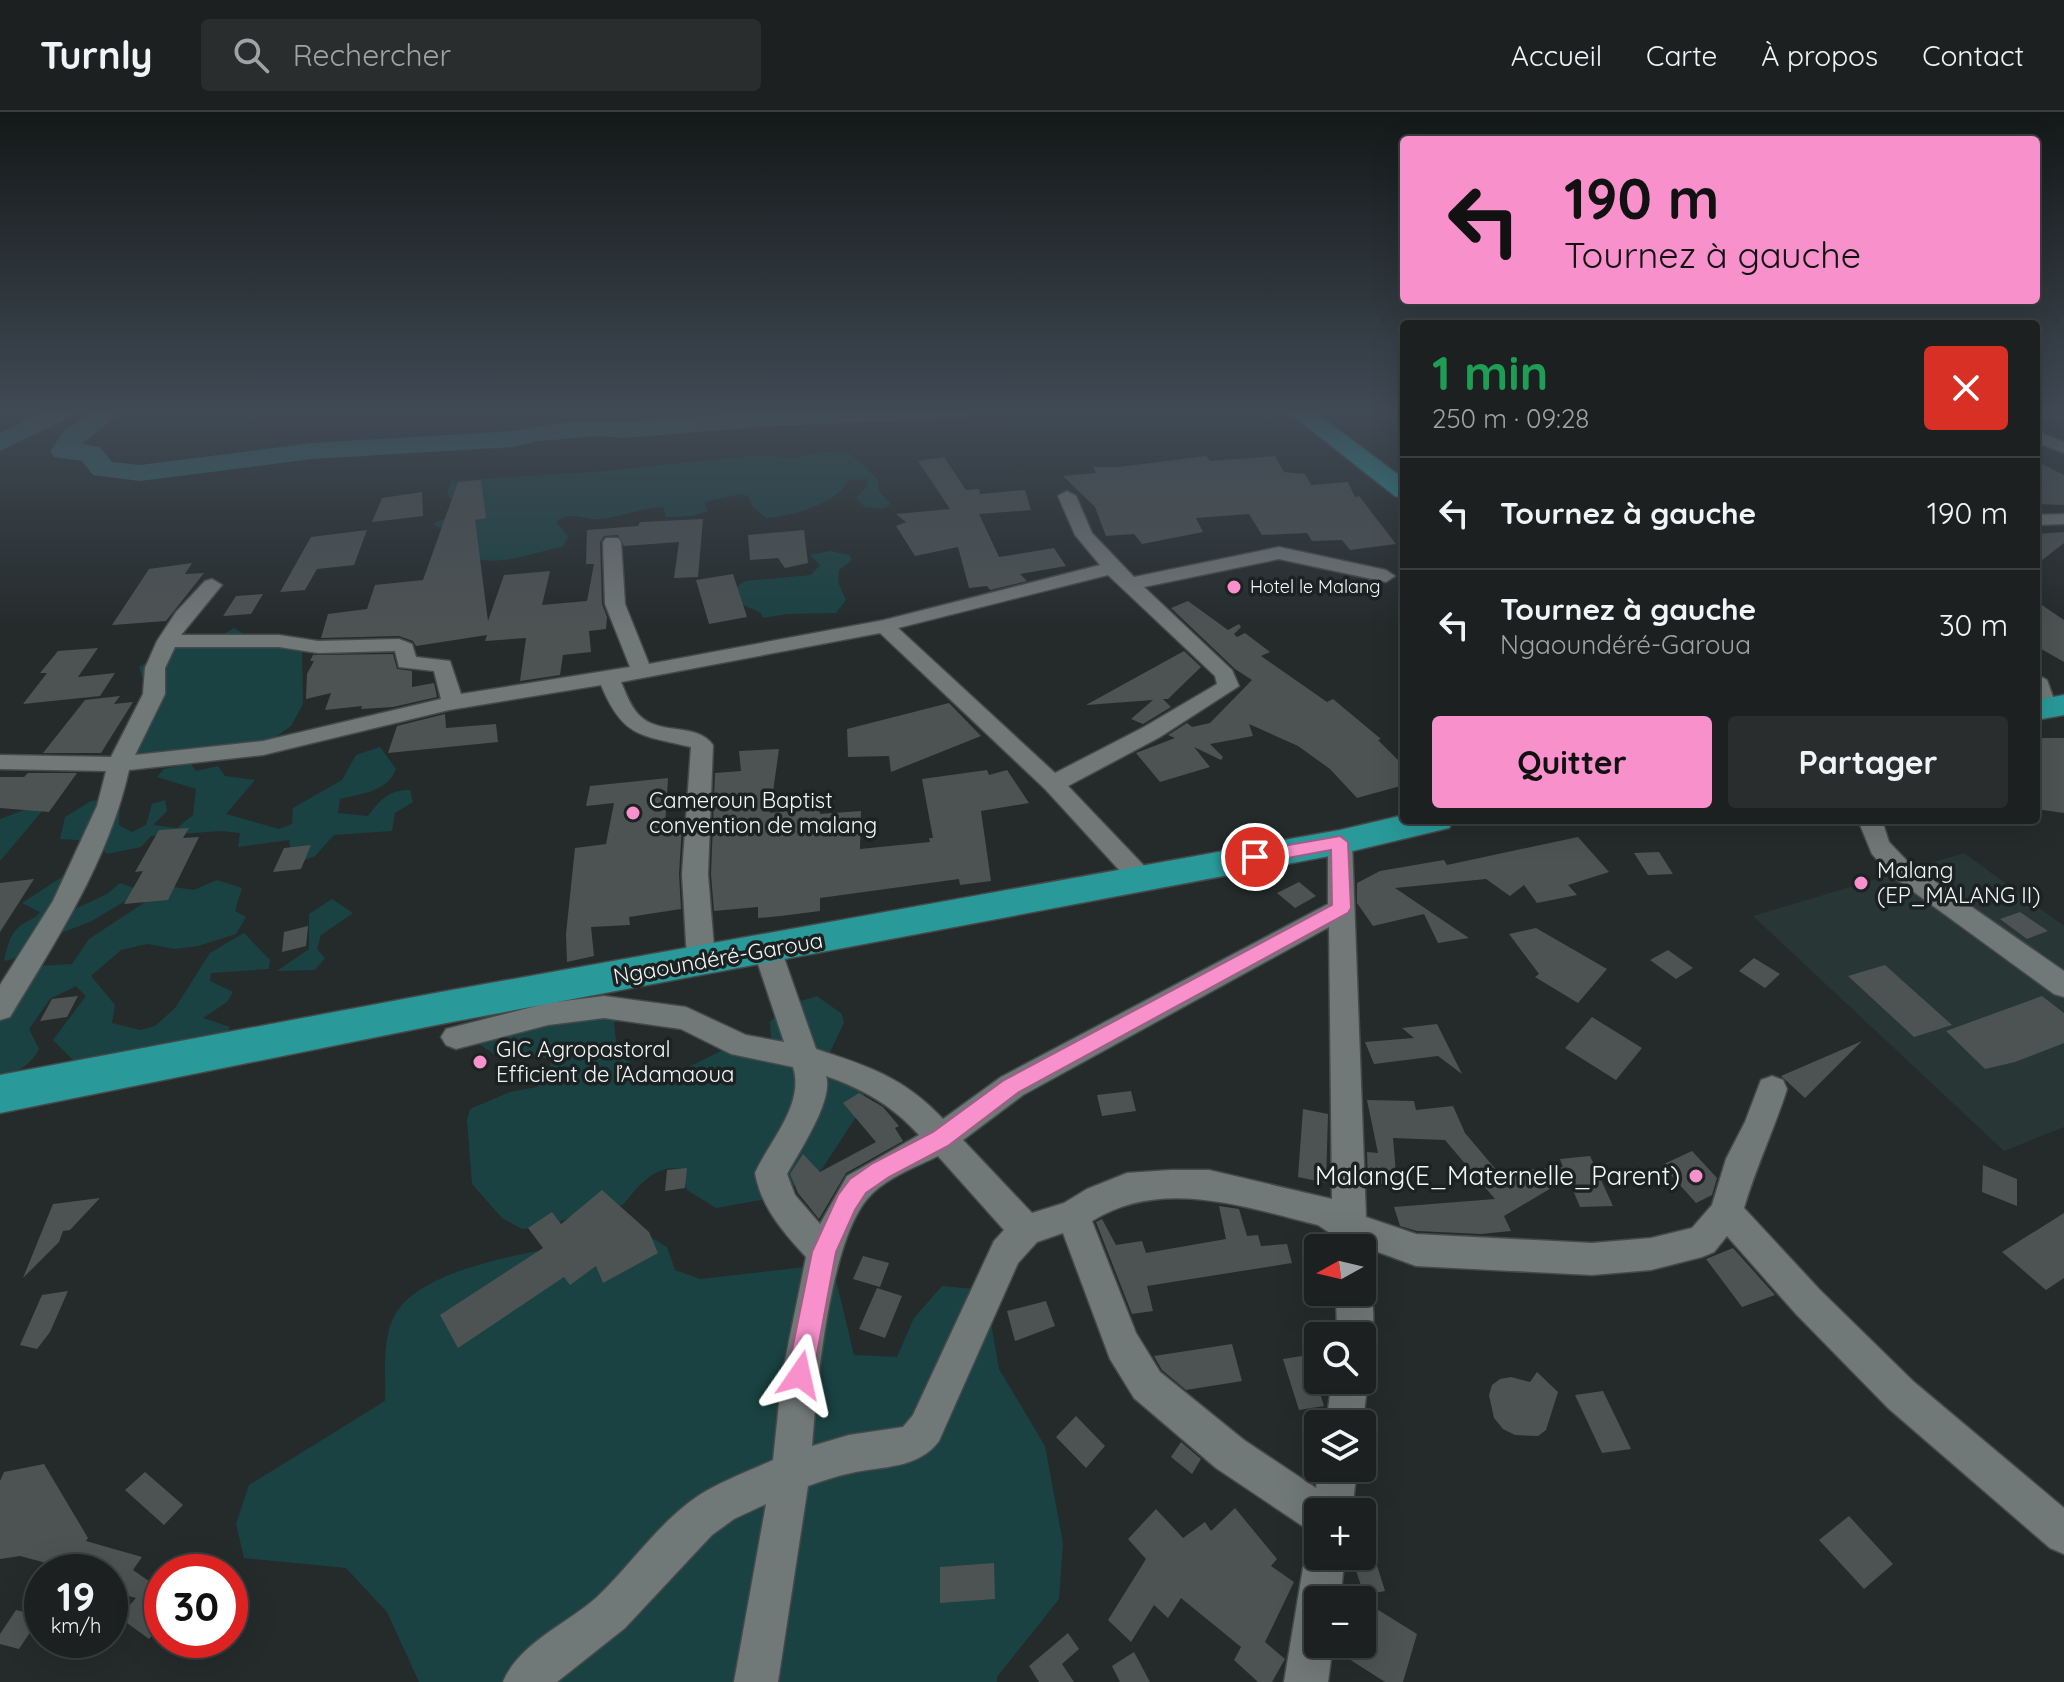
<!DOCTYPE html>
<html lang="fr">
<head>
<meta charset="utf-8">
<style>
	:root { --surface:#1c2020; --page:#292d2d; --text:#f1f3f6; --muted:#a0a3a5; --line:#3a3e3e; --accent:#f890cc }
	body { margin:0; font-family:Quicksand,sans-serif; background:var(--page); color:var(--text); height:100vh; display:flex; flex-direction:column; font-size:30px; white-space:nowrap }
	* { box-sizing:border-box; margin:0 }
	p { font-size:26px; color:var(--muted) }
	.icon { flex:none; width:44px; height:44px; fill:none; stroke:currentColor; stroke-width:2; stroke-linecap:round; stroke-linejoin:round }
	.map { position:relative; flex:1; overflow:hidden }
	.panel { position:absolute; left:1400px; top:208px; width:640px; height:504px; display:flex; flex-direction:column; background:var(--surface); border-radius:8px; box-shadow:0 8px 32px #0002,0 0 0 2px var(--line) }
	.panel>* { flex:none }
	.hud { position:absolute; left:1400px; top:24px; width:640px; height:168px; border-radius:8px; box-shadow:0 8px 32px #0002,0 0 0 2px var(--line); background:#f890cc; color:#111; overflow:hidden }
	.needle { width:52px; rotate:262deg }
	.buttons { position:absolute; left:1304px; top:1122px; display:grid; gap:16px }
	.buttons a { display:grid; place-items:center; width:72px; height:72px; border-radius:8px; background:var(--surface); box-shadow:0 8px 32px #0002,0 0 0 2px var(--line); font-size:40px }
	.speed { position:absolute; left:24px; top:1442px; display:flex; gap:16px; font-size:40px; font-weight:700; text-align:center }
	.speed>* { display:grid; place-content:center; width:104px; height:104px; border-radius:50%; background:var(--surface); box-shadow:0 8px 32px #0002,0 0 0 2px var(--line); line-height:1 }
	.speed small { font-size:20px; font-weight:400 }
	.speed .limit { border:12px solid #d22; background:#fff; color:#111 }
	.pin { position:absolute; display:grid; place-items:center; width:68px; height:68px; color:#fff; margin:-34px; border:4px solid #fff; border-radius:50%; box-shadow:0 2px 8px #0007 }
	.me { position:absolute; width:88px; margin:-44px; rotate:11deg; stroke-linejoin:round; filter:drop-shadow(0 0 6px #0008) }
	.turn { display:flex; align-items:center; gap:28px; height:168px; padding:0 32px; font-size:36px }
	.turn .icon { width:104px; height:104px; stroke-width:2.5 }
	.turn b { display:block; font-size:56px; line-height:68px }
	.round { display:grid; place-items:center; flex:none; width:84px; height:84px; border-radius:8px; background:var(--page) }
	.headline { display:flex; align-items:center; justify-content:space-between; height:136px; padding:0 32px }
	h1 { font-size:48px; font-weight:700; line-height:60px; color:#1e9e55 }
	.action { display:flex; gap:16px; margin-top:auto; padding:16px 32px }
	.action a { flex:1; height:92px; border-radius:8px; background:var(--accent); color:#111; font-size:32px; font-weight:700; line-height:92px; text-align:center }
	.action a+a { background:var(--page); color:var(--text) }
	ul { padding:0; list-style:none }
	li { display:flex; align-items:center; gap:24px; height:112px; padding:0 32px; border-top:2px solid var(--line) }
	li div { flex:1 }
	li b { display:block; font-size:30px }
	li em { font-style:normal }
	header { display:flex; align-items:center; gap:48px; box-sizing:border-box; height:112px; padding:0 40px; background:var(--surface); border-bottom:2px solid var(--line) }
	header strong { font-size:38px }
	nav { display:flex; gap:44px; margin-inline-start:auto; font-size:28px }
	.search { width:560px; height:72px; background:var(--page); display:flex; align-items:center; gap:20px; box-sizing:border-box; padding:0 28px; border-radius:8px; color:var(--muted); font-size:30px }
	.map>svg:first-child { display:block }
	.built { fill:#283635 }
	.green { fill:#1a4242 }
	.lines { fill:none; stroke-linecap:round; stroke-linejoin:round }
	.river { fill:#316969; fill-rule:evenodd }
	.building { fill:#4d5353 }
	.minor-casing { stroke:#454949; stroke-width:3 }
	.highway-casing { stroke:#454949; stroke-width:3 }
	.minor { fill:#717878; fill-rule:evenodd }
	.highway { fill:#299999; fill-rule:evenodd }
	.route { fill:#f890cc; stroke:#a15e85; stroke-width:2 }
	.poi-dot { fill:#f890cc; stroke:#1c2121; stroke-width:3 }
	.labels { text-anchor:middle; stroke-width:7; stroke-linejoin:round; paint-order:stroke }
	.far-poi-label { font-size:18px; fill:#f2f6f6; stroke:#1c2121; text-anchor:start }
	.poi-label { font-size:22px; fill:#f2f6f6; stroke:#1c2121; text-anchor:start }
	.street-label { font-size:22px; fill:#f2f6f6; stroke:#1c2121 }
	.near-poi-label { font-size:26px; fill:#f2f6f6; stroke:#1c2121; text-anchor:end }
</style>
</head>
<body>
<header>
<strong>Turnly</strong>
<div class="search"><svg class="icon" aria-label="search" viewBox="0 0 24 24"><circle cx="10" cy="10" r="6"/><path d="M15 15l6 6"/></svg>Rechercher</div>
<nav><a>Accueil</a><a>Carte</a><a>À propos</a><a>Contact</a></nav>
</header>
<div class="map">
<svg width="2064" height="1570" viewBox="0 0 2064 1570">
	<rect width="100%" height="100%" fill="#252b2b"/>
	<path class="built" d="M1964 741 2064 814V1015L2004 1039 1753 804Z"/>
	<path class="green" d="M822 340 849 341 878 367 879 380 891 392 882 397 865 395 856 386 867 374V367L848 368C838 392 791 404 766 406L752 394 749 385 742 382 704 390 708 399 691 404 666 405 663 395C641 396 621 405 599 407 583 408 571 398 556 410L568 424 563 435C536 439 497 457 471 444 456 436 449 419 433 412L468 396 469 387 451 386 447 383 451 369 595 360 758 343 794 346Z
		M830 439 849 443 852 448 839 458 838 470 846 488 836 501 787 502 763 506 761 501 737 490 733 484 739 473 746 469 811 463 820 453 810 443Z
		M234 516 252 527 302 528 303 592 291 614 261 635 116 658 148 582 139 555C154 546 168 536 185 531 203 526 218 527 234 516Z
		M380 635 396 657C387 680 363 681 340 687L338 701 368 704C381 687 388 678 410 678L413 690 395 701 392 719 334 723 315 744 293 753 289 728 238 735 240 721 221 719 151 724 141 735 107 742 93 729 60 727 65 705 91 689 120 686 119 713 132 720 146 713 152 692 165 688 167 699 153 713 177 716 193 703 196 677 157 665 164 657 190 651 196 659 218 654 225 664 255 668 226 702 279 717 292 712 293 696 342 668 356 643Z
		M30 696 43 698 0 749V707Z
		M65 763 73 798 107 782 120 771 142 779 90 810 45 827 13 847 4 849C7 835 10 820 23 812 30 807 35 807 40 800L22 791Z
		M217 768 242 776 235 799 246 805 236 822 198 834 175 837 147 832 121 838 91 864 115 893 112 911 141 918 155 914 175 896 210 841 244 821 270 848 269 857 211 861 210 869 233 880 227 890 203 906 230 915 225 925 81 956 53 928 86 884 76 874 50 887 29 917 39 937C30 954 18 960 0 964V873L38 854 72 852 89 827 162 779 174 775 194 778Z
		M332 787 353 801 321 823 317 837 325 846 315 858 277 859 309 837V802Z
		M817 884 842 902 844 911 829 942 864 980 865 991 822 1057 773 1086 716 1096 687 1078 682 1057C655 1052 638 1074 623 1093L581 1100 551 1114 522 1117 502 1106 472 1072 467 1008 470 997 510 980 537 975 547 965 552 946 494 942 477 931 484 922 626 900 614 911 617 938 626 943 640 968 664 967 721 939 772 941 770 910 785 894Z
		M647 1123 667 1135 675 1158 700 1167 814 1154 836 1168 854 1243 897 1245 914 1206 942 1174 985 1178 999 1257 1045 1334 1063 1431 1059 1487 997 1565V1570H419L387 1500 346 1456 244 1446 236 1412 249 1373 385 1289C386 1261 381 1222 398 1198 437 1144 583 1133 647 1123Z"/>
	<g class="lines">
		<path class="river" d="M45 298H79L75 303 0 339V321Z
			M94 298H124L82 332 100 335 112 350 140 353 312 331 513 319C549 311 587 307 624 310L777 298H974L970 303 961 306 758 315 624 326 599 324 539 329 513 335 312 347 140 369 93 363 82 349 54 345 50 339 64 319Z"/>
	</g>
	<path class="building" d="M1206 344 1210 349 1275 344 1284 360 1305 362 1311 373 1348 370 1355 385 1359 384 1396 432 1350 438 1342 428 1312 429 1307 421 1262 423 1249 402 1196 406 1203 420 1142 432 1134 422 1106 424 1095 395 1063 364 1096 361 1093 355H1119Z
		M944 345 966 378 979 377 980 382 1025 378 1031 398 979 402 999 445 1054 436 1066 454 1020 462 1027 469 990 478 987 474 969 476 958 435 915 444 896 414 906 410 896 402 950 397 918 349Z
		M2036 349 2064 363V393L2036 392Z
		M481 368 486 406 475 408 488 509 504 463 550 459 542 493 587 489 594 452H586L587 418 638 414 640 410 703 407 698 465 674 466 679 430 624 434 618 423 604 424 600 430 602 492 607 505 606 517 589 519 591 540 563 543 560 563 520 569 526 526 485 529 487 523 416 534 413 529 399 524 321 526 328 502 367 497 375 473 423 468 458 370Z
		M422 380 423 404 372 410 382 386Z
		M367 418 354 453 317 457 305 478 280 480 311 425Z
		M804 418 808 451 785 456 778 446 750 448 748 423Z
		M2064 420V431L2036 453V422Z
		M192 451 185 462 204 461 166 509 112 513 149 457Z
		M733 462 747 505 709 512 696 468Z
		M263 482 251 502 223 504 236 484Z
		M1188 489 1228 518 1239 512 1241 515 1234 522 1237 525 1245 521 1270 540 1261 544 1327 590 1333 587 1381 627 1378 628 1404 654V673L1357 686 1330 657 1298 634 1249 612 1253 624 1210 632 1223 645 1221 648 1194 635 1210 655 1160 670 1136 641 1175 626 1168 623 1187 611 1192 615 1210 611 1252 568 1235 557 1171 496Z
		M2036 489 2064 508V550L2036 534Z
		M98 536 78 565 115 561 100 584 23 592 47 561H40L58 539Z
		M1184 539 1201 555 1168 587H1163L1171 595 1143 612 1131 607 1153 588 1086 593Z
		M393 542 397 557 412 559V575L434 571 437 585 393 595 361 597 362 594 325 598 331 581 306 587 307 562 314 549H310L313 543Z
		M120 584 114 592 133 590 101 641H43L85 588Z
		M949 591 981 624 891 660 889 644 848 645 847 617Z
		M445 602 446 616 496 612 498 630 388 641 397 614Z
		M2036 626H2064V701L2036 697Z
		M779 637 770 701 820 695V702L861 699 860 737 930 730 929 726H933L922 667 987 658 989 663 1007 658 1029 691 981 699 991 769 960 773 959 767 820 786V799L781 804 758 806V795L714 799 711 762 715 661 741 659 739 639Z
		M28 661H77L49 700 0 696V665H24Z
		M668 666 665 715 682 713 679 762 681 797 629 805 630 813 591 815 594 844 567 850 566 822 575 736 606 732 614 691 586 694 590 674Z
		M189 716 183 726 199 725 168 788 124 792 143 759 135 760 159 718Z
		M1578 725 1609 760 1568 773 1577 783 1537 791 1524 773 1510 784 1486 767 1395 776 1469 826 1438 831 1424 802 1373 814 1357 791V771L1380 759 1444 748 1447 753Z
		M311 733 301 757 273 760 284 736Z
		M1659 740 1673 762 1648 763 1634 741Z
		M34 767 0 820V771Z
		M1299 770 1316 784 1295 796 1277 781Z
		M2020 800 2048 819 2027 827 2000 807Z
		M308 814 306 834 282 840 284 820Z
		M1536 816 1607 857 1578 891 1535 865 1539 862 1509 822Z
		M1668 838 1693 856 1676 867 1650 848Z
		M1754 846 1780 862 1765 876 1739 859Z
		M1885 853 1952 913 1914 925 1848 864Z
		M78 884 67 905 40 909 52 887Z
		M2042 884 2064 901V931L2015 950 1985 957 1946 919Z
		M1592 905 1642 936 1616 968 1565 936Z
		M1437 912 1462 962 1438 944 1374 952 1365 930 1414 926 1402 916Z
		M1862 929 1805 986 1781 964Z
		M1131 979 1136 999 1102 1004 1097 983Z
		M859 981 883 995 899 1014 895 1016 903 1029 846 1061 819 1107 798 1081 790 1062 803 1042 820 1060 876 1030 843 991Z
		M1367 988 1414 989 1416 998 1453 994 1465 1021 1498 1060 1563 1055 1560 1047 1590 1044 1613 1094 1580 1095 1568 1066 1504 1104 1511 1119 1481 1122 1417 1119 1400 1114 1394 1095 1495 1087 1445 1028 1393 1026 1397 1074 1368 1070 1367 1040 1378 1041Z
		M1303 997 1328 1002 1326 1071 1298 1065Z
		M1692 1039 1717 1066 1712 1083 1696 1091 1662 1053Z
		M1983 1053 2017 1067V1094L1982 1080Z
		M687 1056 685 1076 665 1079 667 1058Z
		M602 1078 649 1120 658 1141 603 1171 596 1154 570 1173 564 1165 458 1236 440 1203 543 1136 528 1116 552 1100 561 1112Z
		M100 1086 70 1118 63 1119 59 1130 23 1166 53 1092Z
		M1219 1094 1239 1097 1247 1124 1258 1123 1261 1134 1287 1132 1292 1151 1147 1174 1153 1199 1132 1202 1096 1110 1102 1107 1116 1133 1142 1129 1146 1141 1226 1127Z
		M2064 1101V1166L2046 1178 2002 1140Z
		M1733 1136 1775 1183 1742 1195 1706 1147Z
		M863 1144 889 1151 880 1175 853 1167Z
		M877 1176 902 1184 885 1226 859 1217Z
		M68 1179 50 1220 37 1237 20 1233 42 1183Z
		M1046 1189 1055 1214 1015 1229 1007 1199Z
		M1232 1232 1242 1269 1186 1278 1162 1258 1154 1244Z
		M1308 1243 1324 1294 1299 1298 1283 1247Z
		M1537 1260 1558 1280 1546 1318 1538 1324 1515 1323 1503 1317 1494 1306 1489 1283 1492 1273 1500 1267 1511 1265 1530 1270Z
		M1603 1279 1631 1337 1602 1341 1575 1283Z
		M1076 1304 1105 1334 1086 1356 1056 1325Z
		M1181 1330 1201 1347 1192 1362 1171 1345Z
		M44 1352 88 1426 86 1429 142 1445 133 1458 162 1478V1511L149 1527 119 1505 136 1486 110 1479V1460H80L20 1444 0 1447V1369L4 1360Z
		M145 1360 183 1393 164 1413 125 1378Z
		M1235 1396 1277 1447 1271 1454 1294 1470 1265 1530 1285 1547 1272 1570H1258L1234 1548 1241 1535 1181 1486 1168 1506 1154 1493 1131 1530 1108 1508 1146 1447 1128 1427 1156 1397 1183 1426 1205 1410 1211 1419Z
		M1849 1404 1893 1452 1864 1477 1819 1428Z
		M1375 1447 1385 1479 1364 1483 1354 1452Z
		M994 1451 995 1487 940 1491V1455Z
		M1367 1491 1417 1522 1403 1570H1385L1349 1547 1354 1532H1362V1507Z
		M16 1498 41 1504 19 1537 0 1532V1522Z
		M1068 1521 1079 1537 1062 1552 1074 1570H1039L1029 1554Z
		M1134 1540 1150 1570H1120L1112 1554Z"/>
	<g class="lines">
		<defs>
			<path id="minor" d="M2036 319 2064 330V341L2036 330Z
				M1067 379 1076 384 1092 421 1134 465 1279 435 1386 458 1395 464 1386 470 1279 447 1144 475 1232 558 1239 574 1160 625 1068 674 1150 760 1154 766 1150 772 1141 775 1132 772 1045 677 880 521 621 570C626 581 630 594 639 603 659 624 697 610 713 633L708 762 715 848 711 855 701 858 691 855 687 848 682 762 691 635C641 623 623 626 601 573L449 598 263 643 129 658C109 748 57 827 10 905L0 908V873L53 789 97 694 106 659 0 657V643L111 645 143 582 145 556 157 529 176 500 205 469 212 467 222 473 181 523H279L318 529 399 527 412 532 416 545 450 549 461 582 630 555 605 492 603 430 606 426H618L621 430 625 492 649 552 884 508 1100 453 1075 423 1058 384ZM1108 463 1215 564 1217 572 1144 615 1055 661 898 516ZM175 535H279L318 541 395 539 399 555 434 559 441 587 263 629 135 643 165 582V556Z
				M2064 402V412L2036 413V403Z
				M2036 562 2047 568 2057 596 2054 601 2046 603 2036 597Z
				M1858 708H1882L1889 730 1910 752 2064 859V885L2054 882 1892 764 1872 742Z
				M1340 721 1349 724 1352 730 1366 1105 1416 1122 1592 1131 1651 1126 1692 1116 1712 1093 1726 1047 1745 1010 1761 968 1772 964 1783 968 1787 977C1774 1018 1756 1055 1744 1096L1820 1178 1914 1270 2064 1396V1442L2050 1436 1888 1296 1796 1202 1727 1124 1714 1140 1702 1145 1651 1158 1592 1163 1416 1154 1367 1136 1362 1147V1136H1333V1123L1318 1113C1244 1095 1162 1065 1092 1109L1136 1221 1160 1260 1244 1328 1316 1376 1319 1356H1357L1352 1400H1318V1421L1304 1415 1216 1356 1134 1286 1110 1247 1063 1121 1037 1130 1018 1151 939 1329C918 1357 883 1354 851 1361 837 1364 822 1369 808 1374L778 1570H734L766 1392 734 1407 712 1423 625 1516 557 1570H503C519 1531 567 1512 597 1485 633 1451 663 1404 706 1379 727 1367 751 1358 773 1348L782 1263 806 1145C783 1120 761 1095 755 1061 770 1028 805 992 793 955L731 942 681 917 604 906 548 913 456 937 446 933 441 925 446 917 548 891 604 884 686 895 746 923 784 930 753 837 757 830 767 827 777 830 781 837 816 937C868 954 905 966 943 1007L1001 965 1328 792V730L1331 724ZM1329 815 1332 1087 1209 1058H1171L1127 1061 1087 1077 1064 1091 1032 1101 963 1028 1023 983ZM826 964C863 977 892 993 919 1023L847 1064 820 1112 795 1083 787 1062C799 1040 834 988 826 964ZM938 1044 1004 1118 994 1129 913 1303 903 1315 849 1323 812 1334C817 1274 829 1129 869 1085 886 1066 916 1055 938 1044Z
				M1362 1167C1377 1181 1375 1219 1368 1236L1362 1239V1224H1337L1336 1180H1362Z
				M1362 1255 1368 1268 1362 1316V1312H1326L1332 1268H1362Z
				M1318 1427V1444H1345L1340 1488H1318V1532H1333L1328 1570H1284L1305 1444 1311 1430Z"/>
			<path id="highway" d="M1286 298H1312L1404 367V386L1395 384Z
				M2064 583V603L2036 608V588Z
				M1404 703V708H1454L1449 716 1340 742 441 912 0 1001V963L441 880 1340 718Z"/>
		</defs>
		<use href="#minor" class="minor-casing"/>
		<use href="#highway" class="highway-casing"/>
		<use href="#minor" class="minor"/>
		<use href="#highway" class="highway"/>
	</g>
	<linearGradient id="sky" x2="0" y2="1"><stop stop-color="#141818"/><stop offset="0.58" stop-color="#404a55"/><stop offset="1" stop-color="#404a55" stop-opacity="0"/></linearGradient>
	<rect width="2064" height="518" fill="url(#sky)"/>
	<path class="route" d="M1340 724 1348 730 1351 796 1348 801 1019 980 948 1034 889 1065 866 1081 855 1098 836 1140 813 1263 809 1272 800 1276 791 1272 787 1263 812 1140 838 1083 850 1067 873 1051 933 1020 1004 968 1332 793 1331 738 1255 752 1246 745 1255 739Z"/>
	<g class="poi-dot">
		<circle cx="1234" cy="475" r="8"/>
		<circle cx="633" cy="701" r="8"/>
		<circle cx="1861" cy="771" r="8"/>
		<circle cx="480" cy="950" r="8"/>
		<circle cx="1696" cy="1064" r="8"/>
	</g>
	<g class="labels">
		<g class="far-poi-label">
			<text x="1250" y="481">Hotel le Malang</text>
		</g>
		<g class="poi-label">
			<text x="649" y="696">Cameroun Baptist<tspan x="649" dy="25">convention de malang</tspan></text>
			<text x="1877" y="766">Malang<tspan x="1877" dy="25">(EP_MALANG II)</tspan></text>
			<text x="496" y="945">GIC Agropastoral<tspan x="496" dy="25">Efficient de ľAdamaoua</tspan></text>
		</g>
		<g class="street-label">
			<text transform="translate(718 846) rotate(-10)" y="8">Ngaoundéré-Garoua</text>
		</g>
		<g class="near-poi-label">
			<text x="1680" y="1073">Malang(E_Maternelle_Parent)</text>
		</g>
	</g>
</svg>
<div class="buttons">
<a><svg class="needle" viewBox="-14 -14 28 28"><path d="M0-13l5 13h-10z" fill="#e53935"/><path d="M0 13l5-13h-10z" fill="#a0a3a5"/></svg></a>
<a><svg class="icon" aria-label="search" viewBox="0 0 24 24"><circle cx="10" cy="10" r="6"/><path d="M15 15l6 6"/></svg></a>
<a><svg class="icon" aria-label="layers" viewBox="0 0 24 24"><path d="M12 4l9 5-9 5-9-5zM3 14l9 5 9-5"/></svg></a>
<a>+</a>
<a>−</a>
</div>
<div class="speed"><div>19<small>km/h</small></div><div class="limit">30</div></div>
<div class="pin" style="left:1255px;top:745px;background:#d93025"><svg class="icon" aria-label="arrive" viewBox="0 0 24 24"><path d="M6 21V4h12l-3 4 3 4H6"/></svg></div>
<svg class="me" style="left:800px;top:1263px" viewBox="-20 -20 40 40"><path d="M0-17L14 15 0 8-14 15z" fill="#f890cc" stroke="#fff" stroke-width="4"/></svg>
<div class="hud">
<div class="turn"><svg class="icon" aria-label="left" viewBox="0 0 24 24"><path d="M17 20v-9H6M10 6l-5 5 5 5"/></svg><div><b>190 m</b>Tournez à gauche</div></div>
</div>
<section class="panel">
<div class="headline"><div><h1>1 min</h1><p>250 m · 09:28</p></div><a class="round" style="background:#d93025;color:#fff"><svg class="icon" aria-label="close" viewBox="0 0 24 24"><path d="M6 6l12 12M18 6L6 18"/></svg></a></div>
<ul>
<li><svg class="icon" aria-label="left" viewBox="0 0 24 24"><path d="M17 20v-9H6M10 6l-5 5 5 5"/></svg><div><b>Tournez à gauche</b></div><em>190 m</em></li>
<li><svg class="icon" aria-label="left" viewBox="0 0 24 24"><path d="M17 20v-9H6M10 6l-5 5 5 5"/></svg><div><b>Tournez à gauche</b><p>Ngaoundéré-Garoua</p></div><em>30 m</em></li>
</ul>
<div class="action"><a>Quitter</a><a>Partager</a></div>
</section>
</div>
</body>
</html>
